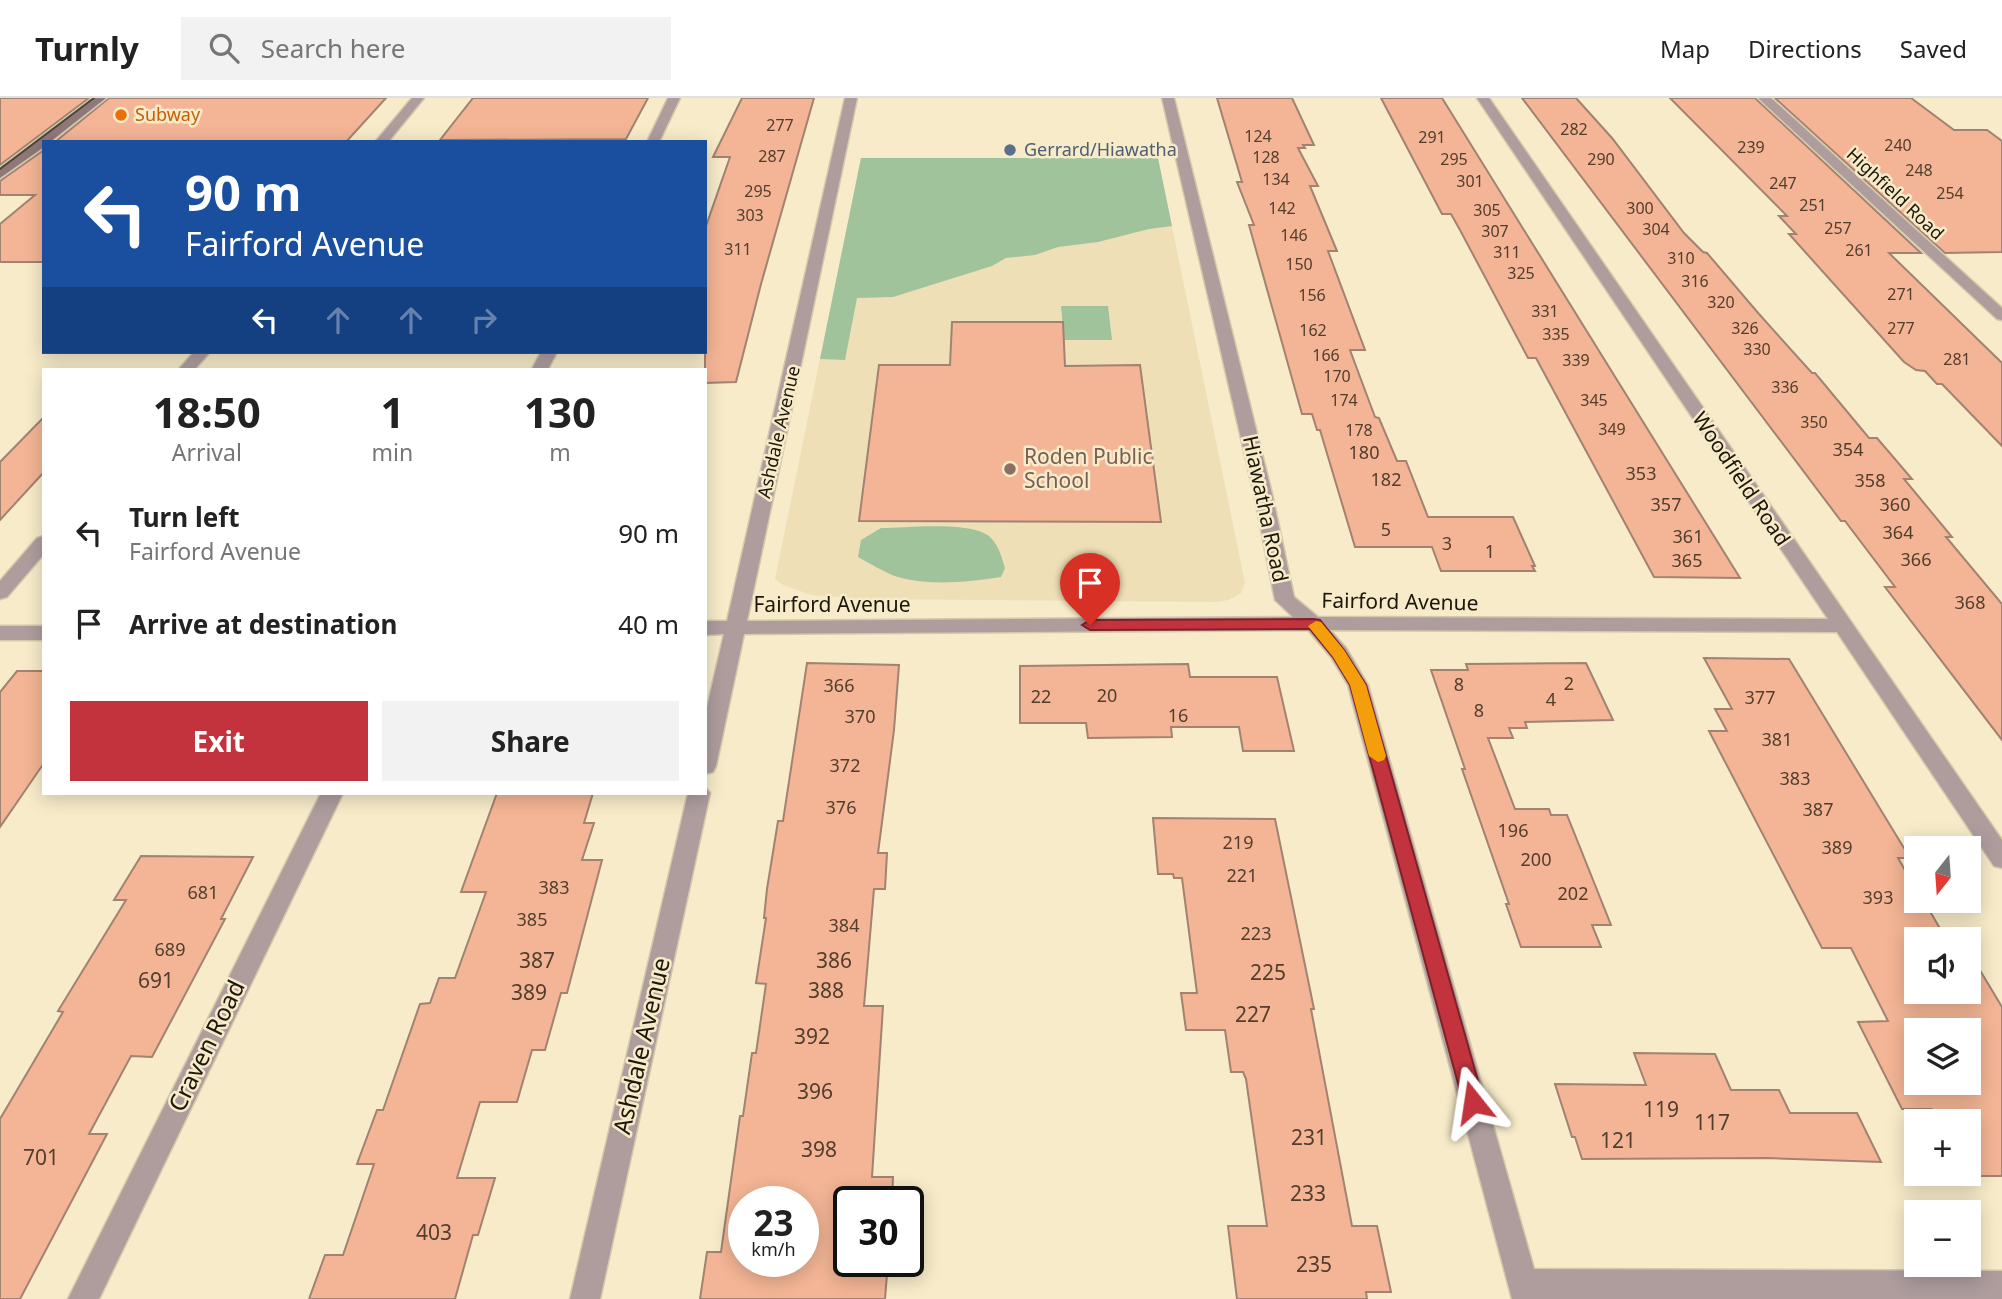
<!DOCTYPE html>
<html lang="en">
<head>
<meta charset="utf-8">
<style>
	:root { --surface:#fff; --page:#f2f2f2; --text:#222; --muted:#767676; --line:#e0e0e0; --accent:#c3333d }
	body { margin:0; font-family:"Noto Sans",sans-serif; background:var(--page); color:var(--text); height:100vh; display:flex; flex-direction:column; font-size:26px; white-space:nowrap }
	* { box-sizing:border-box; margin:0 }
	p { font-size:23px; color:var(--muted) }
	.icon { flex:none; width:38px; height:38px; fill:none; stroke:currentColor; stroke-width:2; stroke-linecap:round; stroke-linejoin:round }
	.map { position:relative; flex:1; overflow:hidden }
	.drawer { position:absolute; left:42px; top:270px; width:665px; height:427px; display:flex; flex-direction:column; background:var(--surface); border-radius:0px; box-shadow:0 4px 18px #0003 }
	.drawer>* { flex:none }
	.banner { position:absolute; left:42px; top:42px; width:665px; height:214px; border-radius:0px; box-shadow:0 4px 18px #0003; background:#1a4fa0; color:#fff; overflow:hidden }
	.needle { width:46px; rotate:197deg }
	.buttons { position:absolute; left:1904px; top:738px; display:grid; gap:14px }
	.buttons a { display:grid; place-items:center; width:77px; height:77px; border-radius:0px; background:var(--surface); box-shadow:0 4px 18px #0003; font-size:35px }
	.speed { position:absolute; left:728px; top:1088px; display:flex; gap:14px; font-size:35px; font-weight:700; text-align:center }
	.speed>* { display:grid; place-content:center; width:91px; height:91px; border-radius:50%; background:var(--surface); box-shadow:0 4px 18px #0003; line-height:1 }
	.speed small { font-size:18px; font-weight:400 }
	.speed .limit { border:4px solid #111; border-radius:10px; background:#fff; color:#111 }
	.pin { position:absolute; display:grid; place-items:center; width:60px; height:60px; color:#fff; margin:-72px -30px; border-radius:50% 50% 50% 0; rotate:-45deg; box-shadow:0 0 7px #0007 }
	.pin .icon { rotate:45deg }
	.me { position:absolute; width:77px; margin:-38px; rotate:345deg; stroke-linejoin:round; filter:drop-shadow(0 0 5px #0008) }
	.turn { display:flex; align-items:center; gap:24px; height:147px; padding:0 28px; font-size:32px }
	.turn .icon { width:91px; height:91px; stroke-width:2.5 }
	.turn b { display:block; font-size:49px; line-height:60px }
	.lanes { display:flex; align-items:center; height:66px; padding:0 28px; background:#0003; justify-content:center; gap:35px; direction:ltr }
	.lanes .off { opacity:.35 }
	.eta { display:flex; justify-content:space-evenly; align-items:center; height:119px; text-align:center }
	.eta b { font-size:42px; font-weight:700; line-height:49px }
	.button { display:flex; gap:14px; margin-top:auto; padding:14px 28px }
	.button a { flex:1; height:80px; border-radius:0px; background:var(--accent); color:#fff; font-size:28px; font-weight:700; line-height:80px; text-align:center }
	.button a+a { background:var(--page); color:var(--text) }
	ul { padding:0; list-style:none }
	li { display:flex; align-items:center; gap:21px; height:91px; padding:0 28px }
	li div { flex:1 }
	li b { display:block; font-size:26px }
	li em { font-style:normal }
	header { display:flex; align-items:center; gap:42px; box-sizing:border-box; height:98px; padding:0 35px; background:var(--surface); border-bottom:2px solid var(--line) }
	header strong { font-size:33px }
	nav { display:flex; gap:38px; margin-inline-start:auto; font-size:24px }
	.search { width:490px; height:63px; background:var(--page); display:flex; align-items:center; gap:18px; box-sizing:border-box; padding:0 24px; border-radius:0px; color:var(--muted); font-size:26px }
	.map>svg:first-child { display:block }
	.built { fill:#efdfb6 }
	.green { fill:#a1c39c }
	.building { fill:#f3b595; stroke:#a28271; stroke-width:2; fill-rule:evenodd }
	.lines { fill:none; stroke-linecap:round; stroke-linejoin:round }
	.street-casing { stroke:#d4c9aa; stroke-width:3 }
	.secondary-casing { stroke:#d4c9aa; stroke-width:3 }
	.street { fill:#af9d9e; fill-rule:evenodd }
	.secondary { fill:#907779; fill-rule:evenodd }
	.tram { stroke:#4d4836; stroke-width:2 }
	.route { fill:#c3333d; stroke:#7f2128; stroke-width:2 }
	.slow { fill:#f59e0b }
	.food-dot { fill:#e8710a; stroke:#f7ebc9; stroke-width:2.5 }
	.service-dot { fill:#5c6f8a; stroke:#f7ebc9; stroke-width:2.5 }
	.education-dot { fill:#8d6e63; stroke:#f7ebc9; stroke-width:2.5 }
	.labels { text-anchor:middle; stroke-width:5; stroke-linejoin:round; paint-order:stroke }
	.far-number-label { font-size:16px; fill:#513e2d }
	.far-food-label { font-size:18px; fill:#c56008; stroke:#f7ebc9; text-anchor:start }
	.far-service-label { font-size:18px; fill:#4e5e75; stroke:#f7ebc9; text-anchor:start }
	.far-street-label { font-size:18px; fill:#1b170a; stroke:#f7ebc9 }
	.number-label { font-size:18px; fill:#513e2d }
	.education-label { font-size:21px; fill:#785e54; stroke:#f7ebc9; text-anchor:start }
	.street-label { font-size:21px; fill:#1b170a; stroke:#f7ebc9 }
	.near-number-label { font-size:21px; fill:#513e2d }
	.near-street-label { font-size:24px; fill:#1b170a; stroke:#f7ebc9 }
</style>
</head>
<body>
<header>
<strong>Turnly</strong>
<div class="search"><svg class="icon" aria-label="search" viewBox="0 0 24 24"><circle cx="10" cy="10" r="6"/><path d="M15 15l6 6"/></svg>Search here</div>
<nav><a>Map</a><a>Directions</a><a>Saved</a></nav>
</header>
<div class="map">
<svg width="2002" height="1201" viewBox="0 0 2002 1201">
	<rect width="100%" height="100%" fill="#f7ebc9"/>
	<path class="built" d="M861 60H1158L1245 485 1241 495 1228 502 1217 504 865 501 811 497 783 487 775 481Z"/>
	<path class="green" d="M861 60H1158L1172 128 1149 131 1098 144 1058 149 1035 157 1006 160 992 168 893 199 857 200 845 262 820 261Z
		M1061 208H1108L1112 242H1064Z
		M881 430C906 430 974 422 991 440 999 448 1002 460 1005 470L1001 479C968 484 925 489 892 477 881 472 869 465 858 459L861 442Z"/>
	<path class="building" d="M0 0H89L0 67Z
		M109 0H386L346 44H55Z
		M473 0H648L626 41 440 42Z
		M742 0H814L761 186 736 284 705 285V131L730 59H713Z
		M1217 0H1292L1314 47H1303L1305 50H1298L1318 88H1310L1337 153H1328L1365 252H1350L1375 319 1379 320 1397 363H1406L1428 419H1513L1535 468H1532L1535 473H1441L1432 449H1355L1320 332H1317L1312 316H1302L1249 127H1254L1237 84H1242Z
		M1381 0H1442L1740 480 1654 479 1536 260H1528L1460 132 1451 116H1442Z
		M1522 0H1576L1612 40 1684 135 1703 154 1707 155 1759 216 1812 275H1815L1869 340H1877L1912 381H1904L1952 439H1946L2002 506V642L1885 489H1895L1845 423H1841Z
		M1670 0H1755L1921 155H1889L2002 265V348L1942 286H1937L1925 273 1916 272 1904 264 1789 136H1796L1779 118H1787Z
		M1775 0H1911L1954 32H1987L2002 43V154L1945 155Z
		M44 52V164H0V126L35 97H0V83Z
		M952 224H1063L1065 268 1140 267 1161 424 859 423 879 267H950Z
		M44 319V374L0 422V364Z
		M1704 560 1789 561 1910 760H1898L1916 791V803H1924L1942 834H1957L1962 842H1916V894H1969V854L2002 909V1078H1968L1969 1024H1939L1932 1011H1902L1858 924 1888 923 1851 850H1822L1709 633H1727L1715 611H1732ZM1916 933H1969V985H1916Z
		M807 565 899 567 894 632 878 755H887L885 791H874L864 908H883L872 1079H893L892 1104H849V1164H888L885 1201H700L707 1154H721L740 1018H743L752 955H756L766 886 756 885 766 820H764L767 791 778 723H783ZM744 1104H803V1164H744Z
		M1586 565 1613 622 1525 624 1527 630H1509L1513 640H1488L1515 711H1549L1551 717H1567L1611 827H1592L1601 849H1521L1506 806H1509L1462 671H1465L1431 572H1468L1466 566Z
		M1188 566 1190 579H1277L1294 653H1243L1239 629H1171L1172 639 1088 640 1086 625H1020V568Z
		M17 573H44V665L0 729V594Z
		M497 695H593L584 725H594L582 762H602L567 895H561L545 952H532L517 1004H480L457 1080H495L478 1137H473L455 1201H309L325 1157H343L374 1066H357L377 1012H383L420 906 430 905 439 880H455L486 794H461Z
		M1153 720 1275 721 1314 911H1311L1352 1128H1377L1391 1194H1366L1367 1201H1237L1228 1128H1267L1246 981 1243 974H1231L1225 932H1186L1181 895H1197L1182 780H1174L1173 776H1158Z
		M141 758 253 759 221 821H225L152 959 131 958 89 1036H107L20 1201H0V1021L63 914 58 913 126 802H114Z
		M1634 955 1715 956 1731 992H1779L1790 1015H1857L1881 1064 1767 1060 1582 1061 1575 1039H1572L1555 986 1646 987Z"/>
	<g class="lines">
		<defs>
			<path id="street" d="M412 0H424L388 44H375Z
				M668 0H680L659 44H647Z
				M845 0H857L747 523 1293 519 1275 502 1254 396 1162 0H1174L1272 396 1294 499 1318 519 1828 521 1477 0H1489L2002 742V770L1994 768 1837 534 1330 532 1346 550 1368 587 1534 1171 2002 1173V1201H1512L1348 587 1331 559 1308 532 744 536 716 668 713 674 705 676V618L724 536 705 537V523H727Z
				M1758 0H1771L2002 210V222L1997 221Z
				M194 254H210L195 271H179Z
				M541 254H557L548 271H532Z
				M44 438V456L7 499 0 501V483L37 440Z
				M0 528H44V542H0Z
				M705 689 710 695 600 1201H570L688 695H705Z
				M321 695H343L99 1201H68Z"/>
			<path id="secondary" d="M93 0H106L50 44H44V49L0 80V70Z"/>
		</defs>
		<use href="#street" class="street-casing"/>
		<use href="#secondary" class="secondary-casing"/>
		<use href="#street" class="street"/>
		<use href="#secondary" class="secondary"/>
		<path class="tram" d="M0 71 94 0"/>
	</g>
	<path class="route" d="M1314 521 1320 522 1344 552 1366 587 1484 1004 1481 1010 1473 1013 1466 1010 1463 1004 1350 587 1333 559 1310 531 1090 532 1082 527 1090 522Z"/>
	<path class="slow" d="M1316 523 1321 524 1344 552 1366 587 1386 658 1384 662 1378 664 1369 658 1350 587 1333 559 1308 528Z"/>
	<circle class="food-dot" cx="121" cy="17" r="7"/>
	<circle class="service-dot" cx="1010" cy="52" r="7"/>
	<circle class="education-dot" cx="1010" cy="371" r="7"/>
	<g class="labels">
		<g class="far-number-label">
			<text x="780" y="33">277</text>
			<text x="1574" y="37">282</text>
			<text x="1258" y="44">124</text>
			<text x="1432" y="45">291</text>
			<text x="1898" y="53">240</text>
			<text x="1751" y="55">239</text>
			<text x="772" y="64">287</text>
			<text x="1266" y="65">128</text>
			<text x="1454" y="67">295</text>
			<text x="1601" y="67">290</text>
			<text x="1919" y="78">248</text>
			<text x="1276" y="87">134</text>
			<text x="1470" y="89">301</text>
			<text x="1783" y="91">247</text>
			<text x="758" y="99">295</text>
			<text x="1950" y="101">254</text>
			<text x="1813" y="113">251</text>
			<text x="1282" y="116">142</text>
			<text x="1640" y="116">300</text>
			<text x="1487" y="118">305</text>
			<text x="750" y="123">303</text>
			<text x="1838" y="136">257</text>
			<text x="1656" y="137">304</text>
			<text x="1495" y="139">307</text>
			<text x="1294" y="143">146</text>
			<text x="738" y="157">311</text>
			<text x="1859" y="158">261</text>
			<text x="1507" y="160">311</text>
			<text x="1681" y="166">310</text>
			<text x="1299" y="172">150</text>
			<text x="1521" y="181">325</text>
			<text x="1695" y="189">316</text>
			<text x="1901" y="202">271</text>
			<text x="1312" y="203">156</text>
			<text x="1721" y="210">320</text>
			<text x="1545" y="219">331</text>
			<text x="1745" y="236">326</text>
			<text x="1901" y="236">277</text>
			<text x="1313" y="238">162</text>
			<text x="1556" y="242">335</text>
			<text x="1757" y="257">330</text>
			<text x="1326" y="263">166</text>
			<text x="1957" y="267">281</text>
			<text x="1576" y="268">339</text>
			<text x="1337" y="284">170</text>
			<text x="1785" y="295">336</text>
			<text x="1344" y="308">174</text>
			<text x="1594" y="308">345</text>
			<text x="1814" y="330">350</text>
			<text x="1612" y="337">349</text>
			<text x="1359" y="338">178</text>
		</g>
		<g class="far-food-label">
			<text x="135" y="23">Subway</text>
		</g>
		<g class="far-service-label">
			<text x="1024" y="58">Gerrard/Hiawatha</text>
		</g>
		<g class="far-street-label">
			<text transform="translate(1895 96) rotate(43)" y="6">Highfield Road</text>
			<text transform="translate(779 334) rotate(-77)" y="6">Ashdale Avenue</text>
		</g>
		<g class="number-label">
			<text x="1848" y="358">354</text>
			<text x="1364" y="361">180</text>
			<text x="1641" y="382">353</text>
			<text x="1386" y="388">182</text>
			<text x="1870" y="389">358</text>
			<text x="1666" y="413">357</text>
			<text x="1895" y="413">360</text>
			<text x="1386" y="438">5</text>
			<text x="1898" y="441">364</text>
			<text x="1688" y="445">361</text>
			<text x="1447" y="452">3</text>
			<text x="1490" y="460">1</text>
			<text x="1916" y="468">366</text>
			<text x="1687" y="469">365</text>
			<text x="1970" y="511">368</text>
			<text x="1569" y="592">2</text>
			<text x="1459" y="593">8</text>
			<text x="839" y="594">366</text>
			<text x="1107" y="604">20</text>
			<text x="1041" y="605">22</text>
			<text x="1760" y="606">377</text>
			<text x="1551" y="608">4</text>
			<text x="1479" y="619">8</text>
			<text x="1178" y="624">16</text>
			<text x="860" y="625">370</text>
			<text x="1777" y="648">381</text>
			<text x="845" y="674">372</text>
			<text x="1795" y="687">383</text>
			<text x="841" y="716">376</text>
			<text x="1818" y="718">387</text>
			<text x="1513" y="739">196</text>
			<text x="1238" y="751">219</text>
			<text x="1837" y="756">389</text>
			<text x="1536" y="768">200</text>
			<text x="1242" y="784">221</text>
			<text x="554" y="796">383</text>
			<text x="203" y="801">681</text>
			<text x="1573" y="802">202</text>
			<text x="1878" y="806">393</text>
			<text x="532" y="828">385</text>
			<text x="844" y="834">384</text>
			<text x="1256" y="842">223</text>
			<text x="170" y="858">689</text>
		</g>
		<g class="education-label">
			<text x="1024" y="366">Roden Public<tspan x="1024" dy="24">School</tspan></text>
		</g>
		<g class="street-label">
			<text transform="translate(1741 381) rotate(56)" y="7">Woodfield Road</text>
			<text transform="translate(1265 411) rotate(78)" y="7">Hiawatha Road</text>
			<text transform="translate(1400 504) rotate(1)" y="7">Fairford Avenue</text>
			<text x="832" y="514">Fairford Avenue</text>
		</g>
		<g class="near-number-label">
			<text x="537" y="870">387</text>
			<text x="834" y="870">386</text>
			<text x="1268" y="882">225</text>
			<text x="156" y="890">691</text>
			<text x="826" y="900">388</text>
			<text x="529" y="902">389</text>
			<text x="1253" y="924">227</text>
			<text x="812" y="946">392</text>
			<text x="815" y="1001">396</text>
			<text x="1661" y="1019">119</text>
			<text x="1712" y="1032">117</text>
			<text x="1309" y="1047">231</text>
			<text x="1618" y="1050">121</text>
			<text x="819" y="1059">398</text>
			<text x="41" y="1067">701</text>
			<text x="1308" y="1103">233</text>
			<text x="434" y="1142">403</text>
			<text x="1314" y="1174">235</text>
		</g>
		<g class="near-street-label">
			<text transform="translate(207 948) rotate(-64)" y="8">Craven Road</text>
			<text transform="translate(642 948) rotate(-77)" y="8">Ashdale Avenue</text>
		</g>
	</g>
</svg>
<div class="buttons">
<a><svg class="needle" viewBox="-14 -14 28 28"><path d="M0-13l5 13h-10z" fill="#e53935"/><path d="M0 13l5-13h-10z" fill="#767676"/></svg></a>
<a><svg class="icon" aria-label="sound" viewBox="0 0 24 24"><path d="M4 9h4l5-4v14l-5-4H4zM17 9q2 3 0 6"/></svg></a>
<a><svg class="icon" aria-label="layers" viewBox="0 0 24 24"><path d="M12 4l9 5-9 5-9-5zM3 14l9 5 9-5"/></svg></a>
<a>+</a>
<a>−</a>
</div>
<div class="speed"><div>23<small>km/h</small></div><div class="limit">30</div></div>
<div class="pin" style="left:1090px;top:527px;background:#d93025"><svg class="icon" aria-label="arrive" viewBox="0 0 24 24"><path d="M6 21V4h12l-3 4 3 4H6"/></svg></div>
<svg class="me" style="left:1473px;top:1004px" viewBox="-20 -20 40 40"><path d="M0-17L14 15 0 8-14 15z" fill="#c3333d" stroke="#fff" stroke-width="4"/></svg>
<div class="banner">
<div class="turn"><svg class="icon" aria-label="left" viewBox="0 0 24 24"><path d="M17 20v-9H6M10 6l-5 5 5 5"/></svg><div><b>90 m</b>Fairford Avenue</div></div>
<div class="lanes"><svg class="icon" aria-label="left" viewBox="0 0 24 24"><path d="M17 20v-9H6M10 6l-5 5 5 5"/></svg><svg class="icon off" aria-label="ahead" viewBox="0 0 24 24"><path d="M12 20V5M6 11l6-6 6 6"/></svg><svg class="icon off" aria-label="ahead" viewBox="0 0 24 24"><path d="M12 20V5M6 11l6-6 6 6"/></svg><svg class="icon off" aria-label="right" viewBox="0 0 24 24"><path d="M7 20v-9h11M14 6l5 5-5 5"/></svg></div>
</div>
<section class="drawer">
<div class="eta">
<div><b>18:50</b><p>Arrival</p></div>
<div><b>1</b><p>min</p></div>
<div><b>130</b><p>m</p></div>
</div>
<ul>
<li><svg class="icon" aria-label="left" viewBox="0 0 24 24"><path d="M17 20v-9H6M10 6l-5 5 5 5"/></svg><div><b>Turn left</b><p>Fairford Avenue</p></div><em>90 m</em></li>
<li><svg class="icon" aria-label="arrive" viewBox="0 0 24 24"><path d="M6 21V4h12l-3 4 3 4H6"/></svg><div><b>Arrive at destination</b></div><em>40 m</em></li>
</ul>
<div class="button"><a>Exit</a><a>Share</a></div>
</section>
</div>
</body>
</html>
